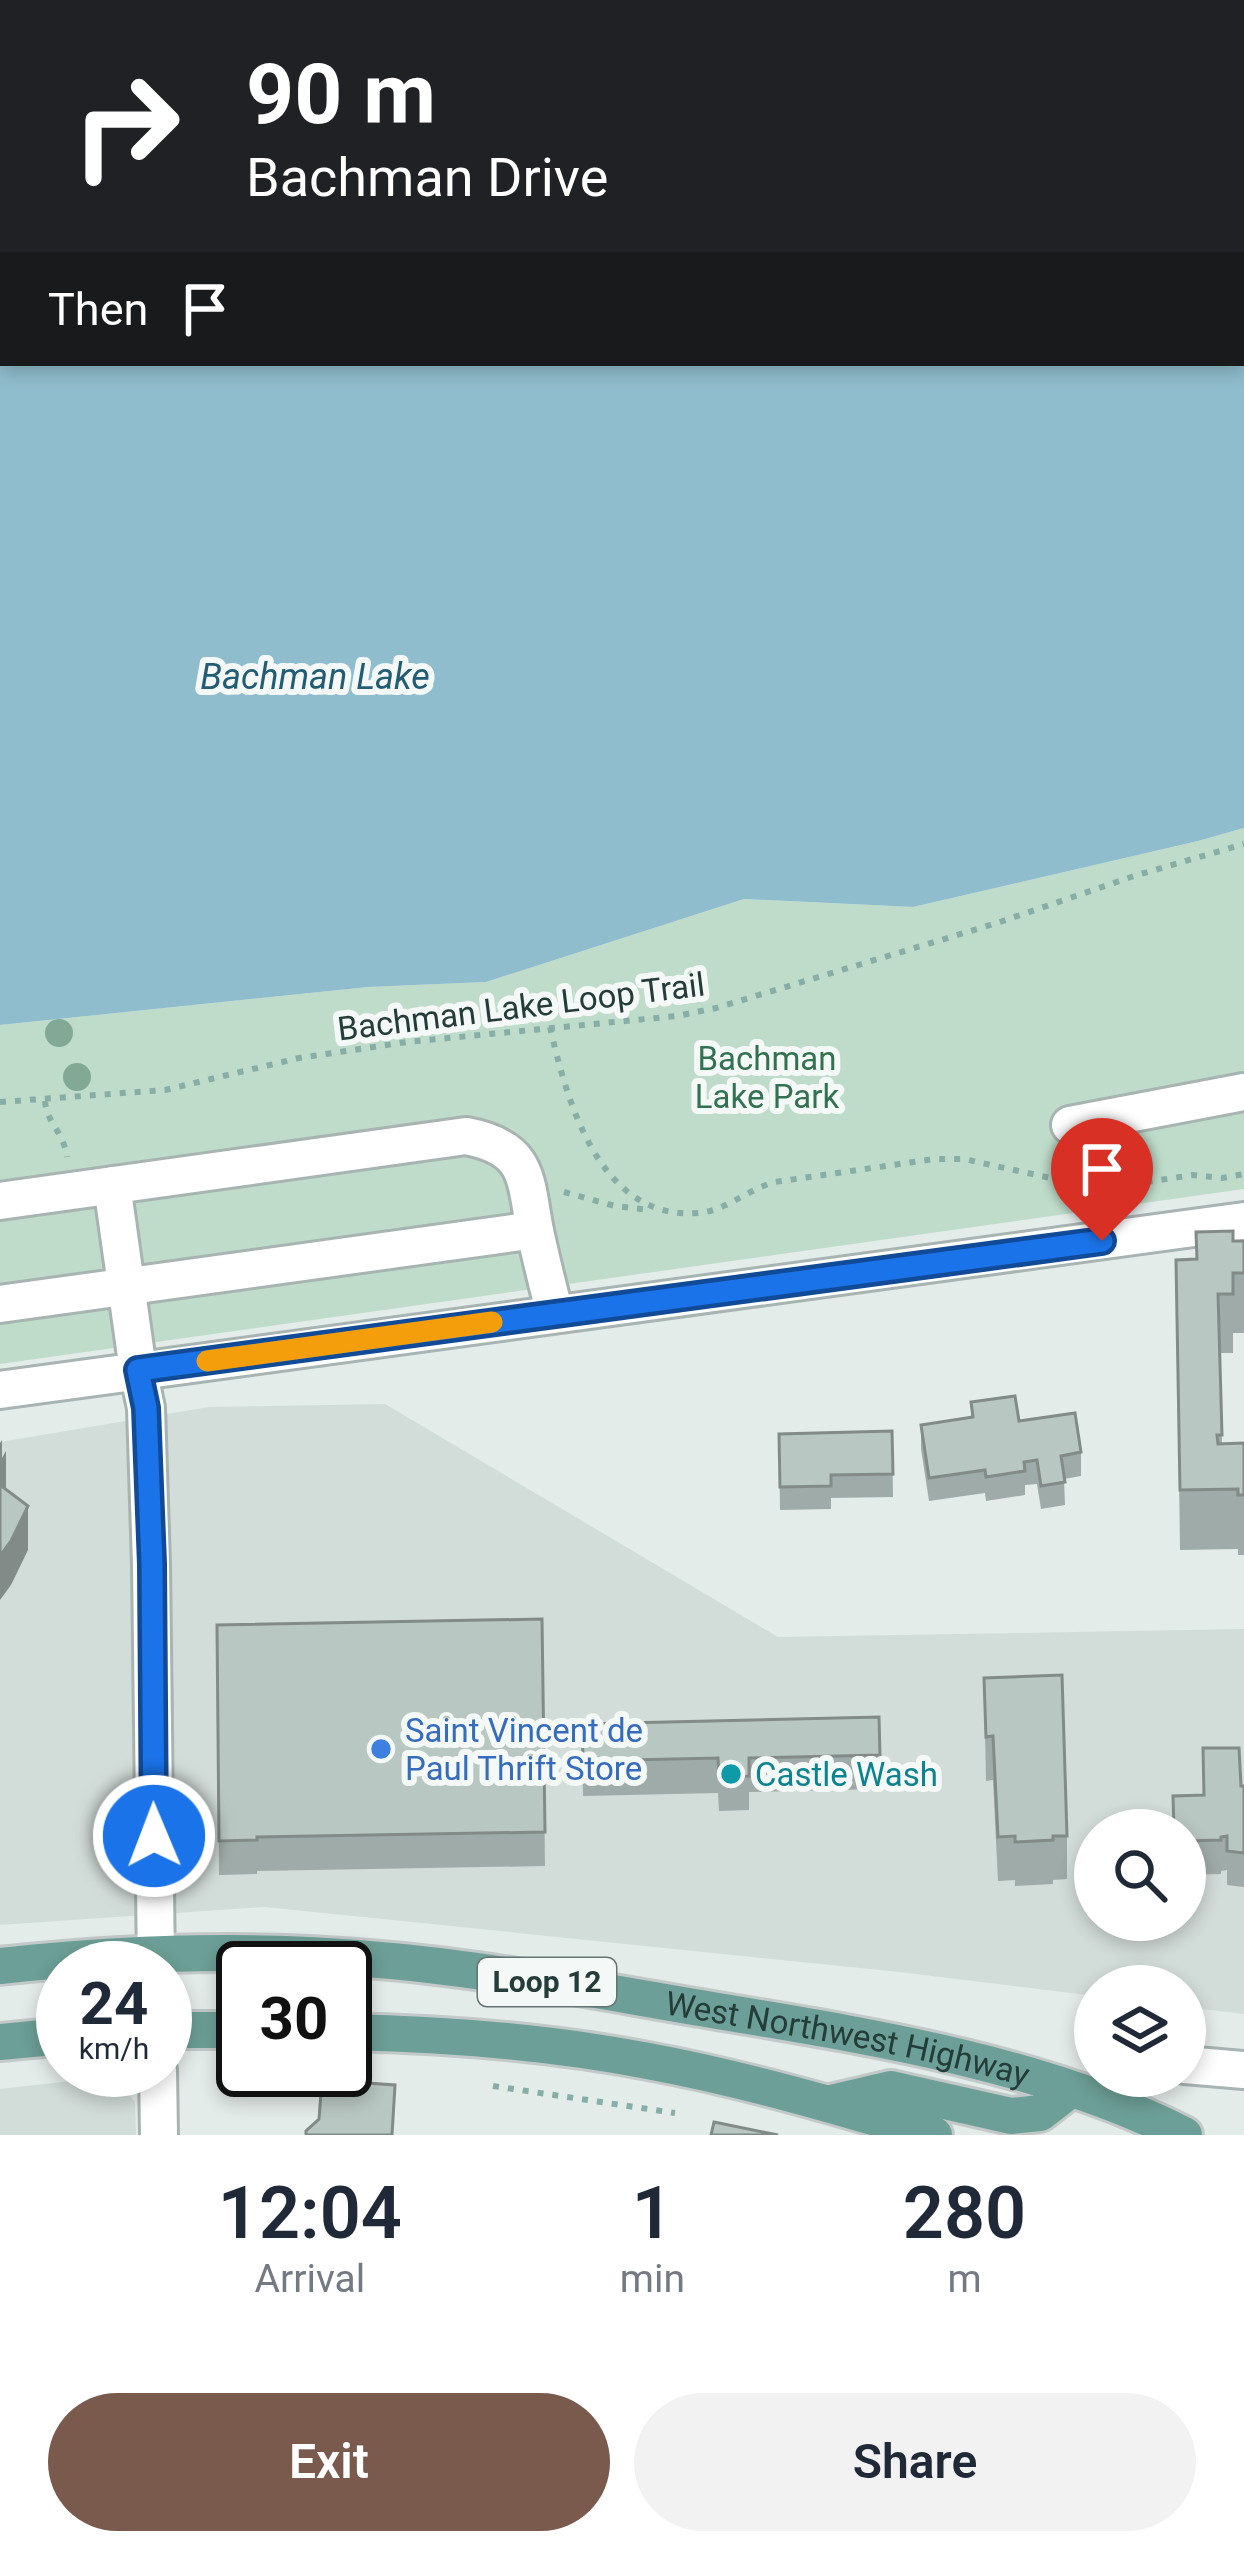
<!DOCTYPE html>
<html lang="en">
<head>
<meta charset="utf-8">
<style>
	:root { --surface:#fff; --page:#f2f2f3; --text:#1f2937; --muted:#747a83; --accent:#795a4d }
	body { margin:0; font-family:Roboto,sans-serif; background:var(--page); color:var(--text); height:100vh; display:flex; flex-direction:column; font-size:45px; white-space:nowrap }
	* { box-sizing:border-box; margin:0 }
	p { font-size:39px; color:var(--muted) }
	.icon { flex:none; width:66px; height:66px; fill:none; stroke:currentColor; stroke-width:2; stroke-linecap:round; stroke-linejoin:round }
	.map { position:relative; height:2135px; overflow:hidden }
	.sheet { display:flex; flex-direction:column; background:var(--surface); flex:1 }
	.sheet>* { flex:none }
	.top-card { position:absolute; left:0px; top:0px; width:1245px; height:366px; box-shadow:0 6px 18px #0003; background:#202124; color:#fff; overflow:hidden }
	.buttons { position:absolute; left:1074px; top:1809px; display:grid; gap:24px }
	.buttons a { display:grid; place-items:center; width:132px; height:132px; border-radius:50%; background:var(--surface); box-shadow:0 6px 18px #0003; font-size:60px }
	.speed { position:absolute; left:36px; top:1941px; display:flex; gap:24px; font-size:60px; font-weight:700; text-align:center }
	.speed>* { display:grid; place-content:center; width:156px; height:156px; border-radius:50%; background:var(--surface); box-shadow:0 6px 18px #0003; line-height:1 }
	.speed small { font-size:30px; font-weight:400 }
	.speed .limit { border:6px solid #111; border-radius:18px; background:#fff; color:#111 }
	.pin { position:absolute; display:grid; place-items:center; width:102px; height:102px; color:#fff; margin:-123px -51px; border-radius:50% 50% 50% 0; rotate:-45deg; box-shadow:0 0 12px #0007 }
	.pin .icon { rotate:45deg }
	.me { position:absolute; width:132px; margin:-66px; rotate:359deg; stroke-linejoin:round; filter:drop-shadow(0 0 9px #0008) }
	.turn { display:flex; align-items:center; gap:42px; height:252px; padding:0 48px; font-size:54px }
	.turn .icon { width:156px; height:156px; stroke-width:2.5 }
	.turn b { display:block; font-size:84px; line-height:102px }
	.then { display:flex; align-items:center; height:114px; padding:0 48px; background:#0003; gap:24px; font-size:45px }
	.eta { display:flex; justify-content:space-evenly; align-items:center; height:204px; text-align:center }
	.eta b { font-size:72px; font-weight:600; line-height:84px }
	.cta { display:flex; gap:24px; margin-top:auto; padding:24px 48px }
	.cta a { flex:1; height:138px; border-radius:72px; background:var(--accent); color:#fff; font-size:48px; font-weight:600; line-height:138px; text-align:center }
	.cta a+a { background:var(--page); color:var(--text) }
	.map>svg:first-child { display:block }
	.built { fill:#d2dcd9; fill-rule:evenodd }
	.green { fill:#bfdcca }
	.water { fill:#90bdcd; fill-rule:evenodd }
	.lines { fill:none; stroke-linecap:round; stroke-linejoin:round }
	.minor-casing { stroke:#a7b4b1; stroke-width:42 }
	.major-casing { stroke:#c2c9c8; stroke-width:42 }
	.path { stroke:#87aea6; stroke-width:6; stroke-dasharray:6 9; stroke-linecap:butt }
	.minor { stroke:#fff; stroke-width:36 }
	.major { stroke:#6c9f97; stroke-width:36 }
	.tree { fill:#82a896 }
	.wall { fill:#9faba8 }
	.shaded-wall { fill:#828b88 }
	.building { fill:#b9c7c3; stroke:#828b88; stroke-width:3 }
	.route-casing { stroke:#114b97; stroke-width:30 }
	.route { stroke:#1a73e8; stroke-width:21 }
	.slow { stroke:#f59e0b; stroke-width:21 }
	.shop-dot { fill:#3f7fe0; stroke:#f4f9f7; stroke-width:4.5 }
	.culture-dot { fill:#0f9aa8; stroke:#f4f9f7; stroke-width:4.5 }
	.labels { text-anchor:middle; stroke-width:12; stroke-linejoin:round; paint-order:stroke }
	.shield { fill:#f4f9f7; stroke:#637572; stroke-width:3 }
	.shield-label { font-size:30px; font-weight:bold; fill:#253d39 }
	.street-label { font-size:33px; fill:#253d39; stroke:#f4f9f7 }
	.park-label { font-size:33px; fill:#327151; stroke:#f4f9f7 }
	.shop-label { font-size:33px; fill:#366cbe; stroke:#f4f9f7; text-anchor:start }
	.culture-label { font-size:33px; fill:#0d838f; stroke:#f4f9f7; text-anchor:start }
	.water-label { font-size:36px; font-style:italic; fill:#235d75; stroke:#f4f9f7 }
</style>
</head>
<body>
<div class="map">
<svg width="1244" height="2135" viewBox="0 0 1244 2135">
	<rect width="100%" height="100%" fill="#e4ecea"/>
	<path class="built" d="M385 1404 778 1637 1244 1629V2014L1185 2007V1986H1095V1996L899 1972 265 1907 0 1925V1442L209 1407ZM1095 1830H1185V1920H1095Z
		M115 2076 135 2102 136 2135H0V2089Z"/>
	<path class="green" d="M1244 828V1189L0 1364V1025L368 987 486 982 744 899 913 907 1198 841Z"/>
	<path class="water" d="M0 0H1244V828L1198 841 913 907 744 899 486 982 368 987 0 1025ZM3 3H1242V363H3Z"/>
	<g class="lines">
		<defs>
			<path id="minor" d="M1070 1125 1244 1092
				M112 1185 138 1370 146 1408 151 1564 156 1968
				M0 1201 466 1136C530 1148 525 1179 535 1231 541 1259 548 1287 555 1314
				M0 1304 535 1230
				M0 1390 1244 1221
				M1185 2065 1244 2070
				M158 2070 159 2135"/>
			<g id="major">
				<path id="s1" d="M0 1966C127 1952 253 1948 380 1960 497 1970 614 1994 730 2013 880 2038 1048 2066 1184 2135"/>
				<path d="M165 2030H243"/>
				<path d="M345 2032C446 2034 549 2042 648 2061 745 2079 840 2107 934 2135"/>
				<path d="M0 2042 63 2036"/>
				<path d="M831 2103 891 2089 1011 2116 1040 2113 1071 2089"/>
			</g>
		</defs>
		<use href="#minor" class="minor-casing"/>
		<use href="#major" class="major-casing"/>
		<path class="path" d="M550 1027C567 1102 600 1221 698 1213 726 1211 748 1189 775 1182L934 1159H964L1064 1181 1133 1184 1193 1175 1222 1178 1244 1174
			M45 1101C47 1124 63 1130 67 1157
			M0 1102 165 1090 299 1058 407 1042 677 1016 716 1008 997 923 1134 876 1244 844
			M564 1192 615 1206 650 1210
			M493 2086 675 2113"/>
		<use href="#minor" class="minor"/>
		<use href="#major" class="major"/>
	</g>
	<g class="tree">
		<circle cx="59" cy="1033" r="14"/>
		<circle cx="77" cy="1077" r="14"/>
	</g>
	<path class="wall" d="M1233 1241H1244V1333H1233V1353H1220L1222 1444 1244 1443V1555H1238V1549L1180 1550 1176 1260 1196 1259Z
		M971 1402 1019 1421 1081 1452V1476L1064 1479 1065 1505 1041 1509 1037 1484 1025 1485V1495L986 1501 985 1493 929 1501 921 1449V1425L971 1418Z
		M892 1431 893 1497 831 1498V1509L780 1510 779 1434Z
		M542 1619 545 1866 257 1871V1874L219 1875 217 1625Z
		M984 1678 1067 1836V1879L1053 1880V1884L1015 1886V1880L998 1881 993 1780 986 1781Z
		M879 1717 880 1789 749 1792V1810L719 1811 718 1793 583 1796 582 1724Z
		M1203 1748 1241 1786H1244V1887L1227 1885V1870L1221 1871V1874L1185 1875V1830H1173V1796L1203 1795Z"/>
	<path class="shaded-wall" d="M2 1440V1458L6 1451V1495L0 1504V1443Z
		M28 1506V1550L11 1585 0 1600V1556Z"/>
	<path class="building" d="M1233 1231V1241H1244V1273H1233V1294H1218L1222 1435H1217L1218 1444 1244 1443V1495H1238V1489L1180 1490 1176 1260 1197 1259 1196 1232Z
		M1015 1396 1019 1421 1075 1413 1081 1452 1061 1456 1065 1482 1041 1486 1037 1460 1024 1462 1025 1471 986 1477 985 1470 929 1478 921 1425 973 1417 971 1402Z
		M892 1431 893 1474 831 1475V1486L780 1487 779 1434Z
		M0 1485 28 1506 11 1541 0 1556Z
		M542 1619 545 1832 257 1837V1840L219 1841 217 1625Z
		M1062 1675 1067 1836H1053V1840L1015 1842V1836L998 1837 993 1736 986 1737 984 1678Z
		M879 1717 880 1755 749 1758V1776L719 1777 718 1758 583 1761 582 1724Z
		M1203 1748H1239L1241 1786H1244V1853L1227 1851V1836L1221 1837V1840L1185 1841V1830H1174L1173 1796 1204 1795Z
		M322 2080 395 2085 392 2135H306V2131L319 2119Z
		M714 2122 778 2135H711Z"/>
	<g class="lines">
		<defs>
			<path id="route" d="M154 1836 152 1564 146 1408 138 1370 1102 1241"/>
		</defs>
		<use href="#route" class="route-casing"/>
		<use href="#route" class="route"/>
		<path class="slow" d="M207 1361 492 1322"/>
	</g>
	<circle class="shop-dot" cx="381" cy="1749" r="12"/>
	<circle class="culture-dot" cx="731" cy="1774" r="12"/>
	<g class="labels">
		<rect class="shield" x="478" y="1958" width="138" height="48" rx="9"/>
		<g class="shield-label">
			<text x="547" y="1992">Loop 12</text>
		</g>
		<g class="street-label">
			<text transform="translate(521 1006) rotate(-7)" y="12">Bachman Lake Loop Trail</text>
			<text dy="12" stroke="none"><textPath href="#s1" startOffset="855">West Northwest Highway</textPath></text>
		</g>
		<g class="park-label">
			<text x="767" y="1070">Bachman<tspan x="767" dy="38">Lake Park</tspan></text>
		</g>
		<g class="shop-label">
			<text x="405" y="1742">Saint Vincent de<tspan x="405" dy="38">Paul Thrift Store</tspan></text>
		</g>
		<g class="culture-label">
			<text x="755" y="1786">Castle Wash</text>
		</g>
		<g class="water-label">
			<text x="315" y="689">Bachman Lake</text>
		</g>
	</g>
</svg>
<div class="buttons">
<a><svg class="icon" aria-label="search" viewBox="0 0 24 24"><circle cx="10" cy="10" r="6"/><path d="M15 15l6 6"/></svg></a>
<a><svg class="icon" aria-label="layers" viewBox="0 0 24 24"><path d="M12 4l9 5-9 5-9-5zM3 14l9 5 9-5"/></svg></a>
</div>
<div class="speed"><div>24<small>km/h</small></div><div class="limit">30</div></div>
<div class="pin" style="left:1102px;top:1241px;background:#d93025"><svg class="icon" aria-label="arrive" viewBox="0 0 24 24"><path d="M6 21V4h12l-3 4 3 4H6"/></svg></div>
<svg class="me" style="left:154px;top:1836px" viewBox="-20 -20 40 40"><circle r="17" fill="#1a73e8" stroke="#fff" stroke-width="3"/><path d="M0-11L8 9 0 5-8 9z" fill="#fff"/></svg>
<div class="top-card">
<div class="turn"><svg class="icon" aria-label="right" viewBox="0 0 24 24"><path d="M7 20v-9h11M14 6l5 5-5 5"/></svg><div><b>90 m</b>Bachman Drive</div></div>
<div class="then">Then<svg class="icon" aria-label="arrive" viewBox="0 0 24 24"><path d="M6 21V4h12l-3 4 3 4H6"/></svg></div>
</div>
</div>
<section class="sheet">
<div class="eta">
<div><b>12:04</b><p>Arrival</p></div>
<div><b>1</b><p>min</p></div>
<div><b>280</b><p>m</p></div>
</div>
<div class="cta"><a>Exit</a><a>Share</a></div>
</section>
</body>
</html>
